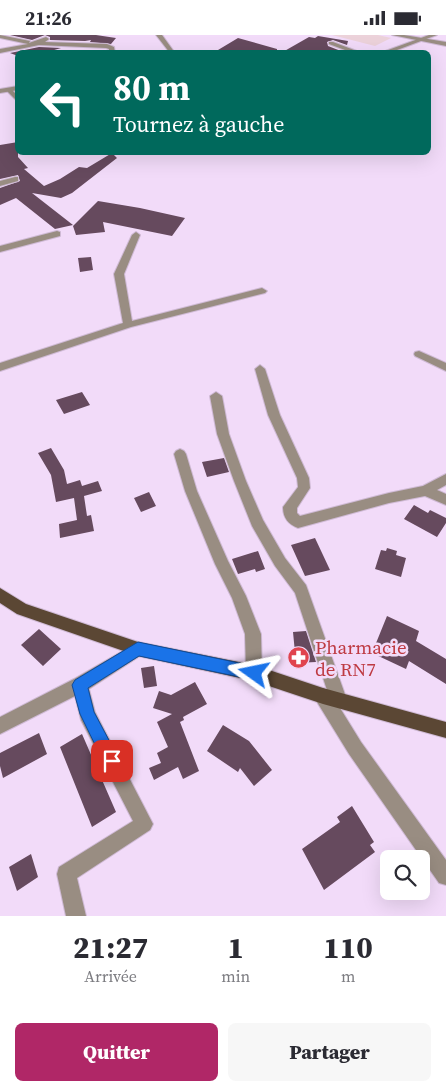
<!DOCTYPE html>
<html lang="fr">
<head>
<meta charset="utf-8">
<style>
	:root { --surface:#fff; --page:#f7f7f7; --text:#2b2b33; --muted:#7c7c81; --accent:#b02767 }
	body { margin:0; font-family:"Source Serif 4",serif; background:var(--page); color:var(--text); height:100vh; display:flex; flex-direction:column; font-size:19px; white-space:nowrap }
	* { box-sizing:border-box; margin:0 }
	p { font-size:16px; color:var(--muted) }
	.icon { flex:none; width:28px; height:28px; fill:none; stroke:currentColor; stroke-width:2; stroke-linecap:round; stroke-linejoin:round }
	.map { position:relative; height:881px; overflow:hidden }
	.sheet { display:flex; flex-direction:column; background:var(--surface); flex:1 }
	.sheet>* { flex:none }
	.banner { position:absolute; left:15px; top:15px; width:416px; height:105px; border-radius:8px; box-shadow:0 5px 20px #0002; background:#00695c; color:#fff; overflow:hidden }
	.buttons { position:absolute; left:380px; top:815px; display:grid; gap:10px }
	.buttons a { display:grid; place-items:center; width:50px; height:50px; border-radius:8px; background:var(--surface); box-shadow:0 5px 20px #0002; font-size:25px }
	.pin { position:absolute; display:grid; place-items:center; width:42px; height:42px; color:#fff; margin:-21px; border-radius:10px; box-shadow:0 2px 8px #0006 }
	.me { position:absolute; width:55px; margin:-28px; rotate:282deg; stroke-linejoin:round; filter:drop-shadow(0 0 4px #0008) }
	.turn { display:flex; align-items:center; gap:18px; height:105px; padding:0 15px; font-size:22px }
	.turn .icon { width:65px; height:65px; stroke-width:2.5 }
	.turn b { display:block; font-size:35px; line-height:42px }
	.eta { display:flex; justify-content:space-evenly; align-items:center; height:85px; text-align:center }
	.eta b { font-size:30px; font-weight:800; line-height:35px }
	.button { display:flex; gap:10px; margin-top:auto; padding:10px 15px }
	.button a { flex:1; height:58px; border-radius:8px; background:var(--accent); color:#fff; font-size:20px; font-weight:800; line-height:58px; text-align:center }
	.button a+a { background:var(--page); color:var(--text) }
	.status { display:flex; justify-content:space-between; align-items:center; height:35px; padding:0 25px; background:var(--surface); direction:ltr }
	.status svg { height:14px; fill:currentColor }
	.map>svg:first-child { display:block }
	.industrial { fill:#ecd2da }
	.building { fill:#664a5e }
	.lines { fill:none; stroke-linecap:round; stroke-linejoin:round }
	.minor-casing { stroke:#cfbad5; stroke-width:2 }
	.tertiary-casing { stroke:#cfbad5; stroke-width:2 }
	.primary-casing { stroke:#cfbad5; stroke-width:2 }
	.minor { fill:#998d82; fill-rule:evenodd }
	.tertiary { fill:#998d82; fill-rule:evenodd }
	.primary { fill:#5b4734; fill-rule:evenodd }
	.route { fill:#1a73e8; stroke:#114b97 }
	.labels { text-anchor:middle; stroke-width:5; stroke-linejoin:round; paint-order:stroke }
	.near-health-label { font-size:19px; fill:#be3a42; stroke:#f2dbf9; text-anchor:start }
</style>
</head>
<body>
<div class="status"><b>21:26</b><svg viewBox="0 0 49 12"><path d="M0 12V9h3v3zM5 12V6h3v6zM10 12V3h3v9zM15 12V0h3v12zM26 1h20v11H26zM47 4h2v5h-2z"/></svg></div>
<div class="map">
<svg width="446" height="881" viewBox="0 0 446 881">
	<rect width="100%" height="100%" fill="#f2dbf9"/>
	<path class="industrial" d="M332 0H378L391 3 375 11Z"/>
	<path class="building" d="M10 0H96L116 3 111 9 90 7 91 5 85 6 50 5V2L45 0 32 5Z
		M318 1 348 6 347 10 333 5 327 7 328 11 346 18H281L309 2 315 3Z
		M238 3 277 14V18H213Z
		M39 12 61 13 44 18H18V21L10 18Z
		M18 107V122L28 133 24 134 44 151 60 144 79 132 87 133 112 118 117 123 72 158 61 163 32 158 73 190 55 194 16 163 0 170V153L20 146 18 140 0 144V110Z
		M98 166 140 173 185 183 172 201 103 187 105 197 76 200 73 191Z
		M91 222 93 235 80 237 78 223Z
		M82 357 90 370 64 379 56 365Z
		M51 413 64 435 67 449 80 445 82 451 98 446 102 456 84 461 87 481 91 480 94 496 60 503 59 489 77 485 74 463 56 467 51 440 38 418Z
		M224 423 229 437 207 442 202 427Z
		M149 457 156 471 141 477 134 463Z
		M414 470 428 478 430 475 446 483V488L437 502 404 484Z
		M315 503 330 535 305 541 291 510Z
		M387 513 397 516 396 520 406 523 401 542 375 534 381 515 386 516Z
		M258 516 265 534 256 537 255 534 238 539 232 524Z
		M387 581 419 596 416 606 446 624V649L409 626 406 634 372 618Z
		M39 594 61 614 43 631 21 610Z
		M306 596 316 627 296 628 293 597Z
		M154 631 157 651 144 653 141 633Z
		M195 647 207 669 183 682 184 685 180 687 199 736 183 744 178 732 154 745 149 733 161 728 157 718 168 712 157 687 172 679 153 673 159 656 171 660Z
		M223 690 249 706 272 735 254 751 240 733 238 737 207 716Z
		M39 698 47 719 3 743 0 731V718Z
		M82 699 116 777 92 792 60 712Z
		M352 771 374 807 370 810 375 817 324 855 302 814 340 787 337 782Z
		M31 819 38 842 17 856 9 832Z"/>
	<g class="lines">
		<defs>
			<path id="minor" d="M0 0 30 6 29 8 46 2 49 4 45 7 107 9 114 12 115 18H109V14L106 13 39 10 0 18V14L28 9 0 3Z
				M156 0H162L175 18H170Z
				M392 0H404L446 7V11Z
				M329 7H333L362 18H353L329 9Z
				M7 54H11L18 61V67L7 56Z
				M15 142H18V146L0 151V146Z
				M57 196 60 197V201L0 217V211Z
				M136 197 140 200 124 239 132 286 262 253 267 256 265 258 131 292 0 336V328L123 288 114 239 132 200Z
				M419 316 446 328V336L415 321 414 319 415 317Z
				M260 330 265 334 280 380 309 443 310 453 297 473V478L300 481 389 458 423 451 446 439V450L437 455 446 459V470L425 461 389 468 298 493C288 489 283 483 283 472L298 452 297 443 268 380 255 334Z
				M216 357 222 361 229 399 246 446 263 485 285 523 306 550 347 665 345 671 340 673 361 707 446 825V850L439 848 349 719 317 667 315 661 317 655 323 653 327 655 295 558 275 531 252 491 234 446 217 399 210 361Z
				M180 414 184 416 186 419 197 456 228 526 246 561 261 599 262 638 260 643 254 646 248 643 246 638 245 599 232 563 215 529 185 456 174 419 176 416Z
				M138 607 143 609 146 614 143 619 89 654 95 677 153 789 150 795 77 843 86 881H66L57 839 59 832 133 786 81 685 75 661 0 699V682L74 644Z"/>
			<path id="tertiary" d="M429 0H437L389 18H380Z
				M18 51V55L0 58V54Z"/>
			<path id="primary" d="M0 553 26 569 138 607 254 630 323 653 446 687V703L323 669 254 646 138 621 17 579 0 568Z"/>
		</defs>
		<use href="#minor" class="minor-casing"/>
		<use href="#tertiary" class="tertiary-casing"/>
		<use href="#primary" class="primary-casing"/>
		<use href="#minor" class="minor"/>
		<use href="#tertiary" class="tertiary"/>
		<use href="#primary" class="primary"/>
	</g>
	<path class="route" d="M138 607 254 631 259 633 261 638 259 643 254 645 139 621 88 653 94 677 120 726 117 732 112 734 106 732 80 679 72 650 75 645Z"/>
	<defs>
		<symbol id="pharmacy-disc" viewBox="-11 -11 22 22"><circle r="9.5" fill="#e0444e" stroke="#f2dbf9"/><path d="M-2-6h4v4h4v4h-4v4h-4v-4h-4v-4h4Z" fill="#fff"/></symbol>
	</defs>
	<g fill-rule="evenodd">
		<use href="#pharmacy-disc" x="286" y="610" width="25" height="25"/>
	</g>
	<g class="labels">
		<g class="near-health-label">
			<text x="315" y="619">Pharmacie<tspan x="315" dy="22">de RN7</tspan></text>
		</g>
	</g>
</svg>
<div class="buttons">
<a><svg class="icon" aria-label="search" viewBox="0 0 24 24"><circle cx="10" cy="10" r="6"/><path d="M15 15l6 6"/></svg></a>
</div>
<div class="pin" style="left:112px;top:726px;background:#d93025"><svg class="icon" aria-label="arrive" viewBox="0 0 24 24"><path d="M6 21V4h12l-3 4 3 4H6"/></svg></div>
<svg class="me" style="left:254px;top:638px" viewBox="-20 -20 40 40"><path d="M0-17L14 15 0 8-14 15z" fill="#1a73e8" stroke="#fff" stroke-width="4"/></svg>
<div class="banner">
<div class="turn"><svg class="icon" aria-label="left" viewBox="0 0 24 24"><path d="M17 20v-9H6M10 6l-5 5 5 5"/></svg><div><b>80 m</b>Tournez à gauche</div></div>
</div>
</div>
<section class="sheet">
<div class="eta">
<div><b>21:27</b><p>Arrivée</p></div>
<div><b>1</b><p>min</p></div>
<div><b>110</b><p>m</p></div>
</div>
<div class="button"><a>Quitter</a><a>Partager</a></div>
</section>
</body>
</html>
